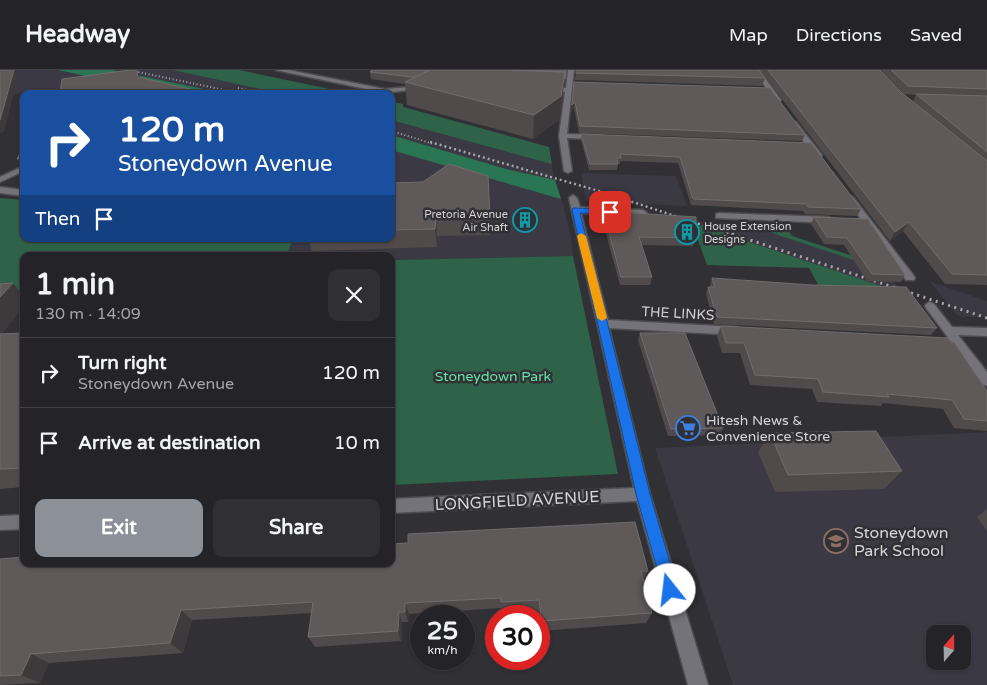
<!DOCTYPE html>
<html lang="en">
<head>
<meta charset="utf-8">
<style>
	:root { --surface:#242428; --page:#303034; --text:#f1f3f6; --muted:#a3a4a8; --line:#414145; --accent:#8c9099 }
	body { margin:0; font-family:"Varela Round",sans-serif; background:var(--page); color:var(--text); height:100vh; display:flex; flex-direction:column; font-size:19px; white-space:nowrap }
	* { box-sizing:border-box; margin:0 }
	p { font-size:16px; color:var(--muted) }
	.icon { flex:none; width:28px; height:28px; fill:none; stroke:currentColor; stroke-width:2; stroke-linecap:round; stroke-linejoin:round }
	.map { position:relative; flex:1; overflow:hidden }
	.panel { position:absolute; left:20px; top:182px; width:375px; height:315px; display:flex; flex-direction:column; background:var(--surface); border-radius:10px; box-shadow:0 1px 4px #0004,0 0 0 1px var(--line) }
	.panel>* { flex:none }
	.top-card { position:absolute; left:20px; top:20px; width:375px; height:152px; border-radius:10px; box-shadow:0 1px 4px #0004,0 0 0 1px var(--line); background:#1a4fa0; color:#fff; overflow:hidden }
	.needle { width:32px; rotate:20deg }
	.tools { position:absolute; left:926px; top:555px; display:grid; gap:10px }
	.tools a { display:grid; place-items:center; width:45px; height:45px; border-radius:10px; background:var(--surface); box-shadow:0 1px 4px #0004,0 0 0 1px var(--line); font-size:25px }
	.speed { position:absolute; left:410px; top:535px; display:flex; gap:10px; font-size:25px; font-weight:700; text-align:center }
	.speed>* { display:grid; place-content:center; width:65px; height:65px; border-radius:50%; background:var(--surface); box-shadow:0 1px 4px #0004,0 0 0 1px var(--line); line-height:1 }
	.speed small { font-size:12px; font-weight:400 }
	.speed .limit { border:8px solid #d22; background:#fff; color:#111 }
	.pin { position:absolute; display:grid; place-items:center; width:42px; height:42px; color:#fff; margin:-21px; border-radius:10px; box-shadow:0 2px 8px #0006 }
	.me { position:absolute; width:55px; margin:-28px; rotate:344deg; stroke-linejoin:round; filter:drop-shadow(0 0 4px #0008) }
	.turn { display:flex; align-items:center; gap:18px; height:105px; padding:0 15px; font-size:22px }
	.turn .icon { width:65px; height:65px; stroke-width:2.5 }
	.turn b { display:block; font-size:35px; line-height:42px }
	.then { display:flex; align-items:center; height:48px; padding:0 15px; background:#0003; gap:10px; font-size:19px }
	.round { display:grid; place-items:center; flex:none; width:52px; height:52px; border-radius:10px; background:var(--page) }
	.summary { display:flex; align-items:center; justify-content:space-between; height:85px; padding:0 15px }
	h1 { font-size:30px; font-weight:700; line-height:38px }
	.cta { display:flex; gap:10px; margin-top:auto; padding:10px 15px }
	.cta a { flex:1; height:58px; border-radius:10px; background:var(--accent); color:#fff; font-size:20px; font-weight:700; line-height:58px; text-align:center }
	.cta a+a { background:var(--page); color:var(--text) }
	ul { padding:0; list-style:none }
	li { display:flex; align-items:center; gap:15px; height:70px; padding:0 15px; border-top:1px solid var(--line) }
	li div { flex:1 }
	li b { display:block; font-size:19px }
	li em { font-style:normal }
	header { display:flex; align-items:center; gap:30px; box-sizing:border-box; height:70px; padding:0 25px; background:var(--surface); border-bottom:1px solid var(--line) }
	header strong { font-size:24px }
	nav { display:flex; gap:28px; margin-inline-start:auto; font-size:18px }
	.map>svg:first-child { display:block }
	.built { fill:#3a3944; fill-rule:evenodd }
	.green { fill:#2e6349 }
	.forest { fill:#2a7553 }
	.lines { fill:none; stroke-linecap:round; stroke-linejoin:round }
	.street-casing { stroke:#4d4d51; stroke-width:3 }
	.street { fill:#737379; fill-rule:evenodd }
	.rail-far2 { stroke:#a7a7aa; stroke-width:2; stroke-dasharray:1 2.5; stroke-linecap:butt }
	.rail-far1 { stroke:#a7a7aa; stroke-width:2.5; stroke-dasharray:2 3; stroke-linecap:butt }
	.rail { stroke:#a7a7aa; stroke-width:3; stroke-dasharray:2 4.5; stroke-linecap:butt }
	.wall { fill:#514a4a }
	.shaded-wall { fill:#3e3a3b }
	.building { fill:#5f5959; stroke:#716c6d }
	.route { fill:#1a73e8; stroke:#114b97 }
	.slow { fill:#f59e0b }
	.labels { text-anchor:middle; stroke-width:5; stroke-linejoin:round; paint-order:stroke }
	.far-poi-label { font-size:11px; fill:#d4d4d7; stroke:#303035; text-anchor:end }
	.street-label { font-size:14px; fill:#d4d4d7; stroke:#303035 }
	.park-label { font-size:14px; fill:#63e5a8; stroke:#303035 }
	.poi-label { font-size:14px; fill:#d4d4d7; stroke:#303035; text-anchor:start }
	.near-street-label { font-size:16px; fill:#d4d4d7; stroke:#303035 }
	.near-poi-label { font-size:16px; fill:#d4d4d7; stroke:#303035; text-anchor:start }
</style>
</head>
<body>
<header>
<strong>Headway</strong>
<nav><a>Map</a><a>Directions</a><a>Saved</a></nav>
</header>
<div class="map">
<svg width="987" height="615" viewBox="0 0 987 615">
	<rect width="100%" height="100%" fill="#303035"/>
	<path class="built" d="M0 0H239L354 24H68V18L0 26Z
		M391 32 403 34V37L549 77 556 119 563 133 571 168 573 186 391 190V186H162L174 169H391Z
		M581 103 676 106 687 136 586 131Z
		M692 152 786 156 792 166 883 196 902 223 820 218 809 198 707 195Z
		M929 211 987 231V247H962L957 245Z
		M987 362V615H733L655 378ZM935 564H962V591H935Z"/>
	<path class="green" d="M173 0H239L354 24H284Z
		M391 32 403 34V37L549 77 552 94 391 50Z
		M0 128 24 130V169H293L286 186H24V224H0Z
		M692 153 902 223 820 218 809 198 707 195Z
		M745 154 786 156 792 166 883 196 887 201Z
		M573 186 618 404 391 415V190Z"/>
	<path class="forest" d="M58 0H112L228 24H169Z
		M391 65 506 99 555 110 561 129 391 80Z"/>
	<g class="lines">
		<defs>
			<path id="street" d="M276 0H288L385 19 422 16 425 18 385 23Z
				M568 0H574L567 64 598 65 602 67 598 69 567 68 572 101 568 103 564 101 559 66 565 22 544 19 547 17 566 18Z
				M753 0H759L781 30 780 31H776Z
				M792 52H796L822 85 821 87H815L790 53Z
				M24 96V101L0 112V107Z
				M0 117 24 120V126L0 123Z
				M573 125 577 128 580 137 643 140 647 143 643 146 581 143 608 250 737 257 743 261 737 265 609 258 650 424 708 615H688L637 431 391 443V429L634 418 569 128Z
				M850 126 853 127 914 206 915 208 914 210H906L846 129Z
				M719 143 829 147 834 150 829 153 716 148V144Z
				M930 232 934 234 952 257 987 258V266L958 265 987 302V316L983 314 926 238 925 236 926 234Z
				M24 445V459L0 460V446Z"/>
		</defs>
		<use href="#street" class="street-casing"/>
		<use href="#street" class="street"/>
		<path class="rail-far2" d="M128 0 244 24
			M238 18 266 24
			M391 61 434 74"/>
		<path class="rail-far1" d="M430 72 599 121 736 166"/>
		<path class="rail" d="M732 164 987 248"/>
	</g>
	<path class="wall" d="M567 0 564 16 559 50 533 69 407 35 405 14 371 9 370 2Z
		M576 0 765 8 762 16 575 10Z
		M760 0H880L902 23 913 31 916 25 904 24 881 0H987V215L945 214 903 161 890 171Z
		M574 12 805 65 802 71 579 63 574 38 571 41Z
		M581 64 811 73 861 139 857 146 805 144 803 141 691 135 678 93 620 91V94H618L617 100H589L581 70Z
		M391 113 490 146V165L437 166V177L312 181 308 169H391Z
		M603 141 696 168 693 176 641 175 652 207 650 215H620L602 149Z
		M814 147 905 205 901 212 867 211 844 175 824 174 811 154Z
		M712 208 937 258 931 265 714 254 706 224 708 217H710V215Z
		M13 213 24 227V237L1 264 24 263V417L0 419V214Z
		M721 256 987 321V361L954 358 943 339 883 333 881 336 817 332 812 319 750 315 740 283H722L717 266Z
		M640 263 723 358 720 365 668 366 638 270Z
		M770 363 902 401 884 419 775 422 758 382Z
		M987 439V461L977 447Z
		M0 489 648 501 644 510 652 543 646 553 540 561 539 546H538L537 540 501 542V538L409 544 408 552H402L401 571 315 577 308 567 312 543 192 550 183 583 49 593 40 613 0 615Z"/>
	<path class="shaded-wall" d="M10 0H16L15 3 18 7 4 62 0 63V50Z
		M137 0 145 18 138 7Z
		M565 2 559 50 533 69 534 45Z
		M575 32 574 38 571 41 572 35Z
		M24 88V99L17 89Z
		M436 147 437 166V177L435 159Z
		M909 152 903 161 890 171 895 162Z
		M13 213 24 227V237L0 265V227Z
		M405 533 409 544 408 552 405 542Z
		M181 540 192 550 183 583 170 573Z
		M399 542 402 552 401 571 398 561Z
		M31 584 49 593 40 613 21 605Z"/>
	<path class="building" d="M0 0H14L0 50Z
		M130 0H137L138 7 211 24H56L60 23 62 9Z
		M372 0H430L415 7H412L370 2Z
		M430 0H511L565 2 561 26 534 45 405 12Z
		M511 0H566L565 9H564L565 2Z
		M576 0H759L765 8 576 3Z
		M768 0H880L902 23 987 91V205L952 204 909 152 895 162Z
		M891 0H987V19L908 16Z
		M574 12 770 18 805 65 580 56 575 32 572 35Z
		M916 24 987 26V82Z
		M581 64 811 73 861 139 808 137 806 134 693 129 680 87 620 84 621 88H617L618 94H590Z
		M24 76V88L17 89Z
		M449 94 488 106 490 146 436 147 435 159 391 160V113L423 112Z
		M603 141 696 147V168L639 167 652 207H621Z
		M814 147 868 149 905 205 872 204 847 168 827 167Z
		M712 208 812 215 906 217 937 258 717 247 708 217H715Z
		M13 213 0 227V214Z
		M721 256 948 268 951 272H954L987 321V351L964 349 952 330 887 324 889 327 823 322 818 309 755 305 744 273H726Z
		M24 263V398L0 399V264Z
		M640 263H685L723 358 671 359Z
		M876 361 902 401 788 405 770 363Z
		M635 452 648 501H641L652 543 542 551 539 530 501 532V528L405 533V542H399L398 561 308 567 313 532 181 540 170 573 31 584 21 605 0 606V489L24 487V494H391V474L408 473V464Z"/>
	<path class="route" d="M573 138 610 139 614 142 610 144 580 143 650 424 678 520 676 525 670 527 665 525 663 520 636 424 572 140Z"/>
	<path class="slow" d="M581 163 586 166 607 248 602 251 597 248 577 166Z"/>
	<defs>
		<symbol id="building-ring" viewBox="-11 -11 22 22"><circle r="9.5" fill="#303035" stroke="#0f9aa8" stroke-width="1.5"/><path d="M-4-6H4V6H1V3H-1V6H-4ZM-2.5-4.3h1.7v1.8h-1.7ZM.8-4.3h1.7v1.8H.8ZM-2.5-1h1.7V.8h-1.7ZM.8-1h1.7V.8H.8Z" fill="#0f9aa8"/></symbol>
		<symbol id="supermarket-ring" viewBox="-11 -11 22 22"><circle r="9.5" fill="#303035" stroke="#3f7fe0" stroke-width="1.5"/><path d="M-6-5.5h2.5l.6 2H6L4.5 2H-2.5L-4.4-4H-6ZM-1.5 3.2a1.3 1.3 0 1 0 .1 0ZM3 3.2a1.3 1.3 0 1 0 .1 0Z" fill="#3f7fe0"/></symbol>
		<symbol id="school-ring" viewBox="-11 -11 22 22"><circle r="9.5" fill="#303035" stroke="#8d6e63" stroke-width="1.5"/><path d="M0-5L7-2L0 1L-7-2ZM-4 1L0 2.5L4 1V4Q0 6-4 4Z" fill="#8d6e63"/></symbol>
	</defs>
	<g fill-rule="evenodd">
		<use href="#building-ring" x="511" y="136" width="28" height="28"/>
		<use href="#building-ring" x="673" y="148" width="28" height="28"/>
		<use href="#supermarket-ring" x="674" y="344" width="28" height="28"/>
		<use href="#school-ring" x="822" y="457" width="28" height="28"/>
	</g>
	<g class="labels">
		<g class="far-poi-label">
			<text x="508" y="148">Pretoria Avenue<tspan x="508" dy="13">Air Shaft</tspan></text>
			<text x="704" y="160" text-anchor="start">House Extension<tspan x="704" dy="13">Designs</tspan></text>
		</g>
		<g class="street-label">
			<text transform="translate(678 243) rotate(3)" y="5">THE LINKS</text>
		</g>
		<g class="park-label">
			<text x="493" y="311">Stoneydown Park</text>
		</g>
		<g class="poi-label">
			<text x="706" y="355">Hitesh News &amp;<tspan x="706" dy="16">Convenience Store</tspan></text>
		</g>
		<g class="near-street-label">
			<text transform="translate(517 430) rotate(-3)" y="6">LONGFIELD AVENUE</text>
		</g>
		<g class="near-poi-label">
			<text x="854" y="468">Stoneydown<tspan x="854" dy="18">Park School</tspan></text>
		</g>
	</g>
</svg>
<div class="tools">
<a><svg class="needle" viewBox="-14 -14 28 28"><path d="M0-13l5 13h-10z" fill="#e53935"/><path d="M0 13l5-13h-10z" fill="#a3a4a8"/></svg></a>
</div>
<div class="speed"><div>25<small>km/h</small></div><div class="limit">30</div></div>
<div class="pin" style="left:610px;top:142px;background:#d93025"><svg class="icon" aria-label="arrive" viewBox="0 0 24 24"><path d="M6 21V4h12l-3 4 3 4H6"/></svg></div>
<svg class="me" style="left:670px;top:520px" viewBox="-20 -20 40 40"><circle r="19" fill="#fff"/><path d="M0-13L10 11 0 6-10 11z" fill="#1a73e8"/></svg>
<div class="top-card">
<div class="turn"><svg class="icon" aria-label="right" viewBox="0 0 24 24"><path d="M7 20v-9h11M14 6l5 5-5 5"/></svg><div><b>120 m</b>Stoneydown Avenue</div></div>
<div class="then">Then<svg class="icon" aria-label="arrive" viewBox="0 0 24 24"><path d="M6 21V4h12l-3 4 3 4H6"/></svg></div>
</div>
<section class="panel">
<div class="summary"><div><h1>1 min</h1><p>130 m · 14:09</p></div><a class="round"><svg class="icon" aria-label="close" viewBox="0 0 24 24"><path d="M6 6l12 12M18 6L6 18"/></svg></a></div>
<ul>
<li><svg class="icon" aria-label="right" viewBox="0 0 24 24"><path d="M7 20v-9h11M14 6l5 5-5 5"/></svg><div><b>Turn right</b><p>Stoneydown Avenue</p></div><em>120 m</em></li>
<li><svg class="icon" aria-label="arrive" viewBox="0 0 24 24"><path d="M6 21V4h12l-3 4 3 4H6"/></svg><div><b>Arrive at destination</b></div><em>10 m</em></li>
</ul>
<div class="cta"><a>Exit</a><a>Share</a></div>
</section>
</div>
</body>
</html>
